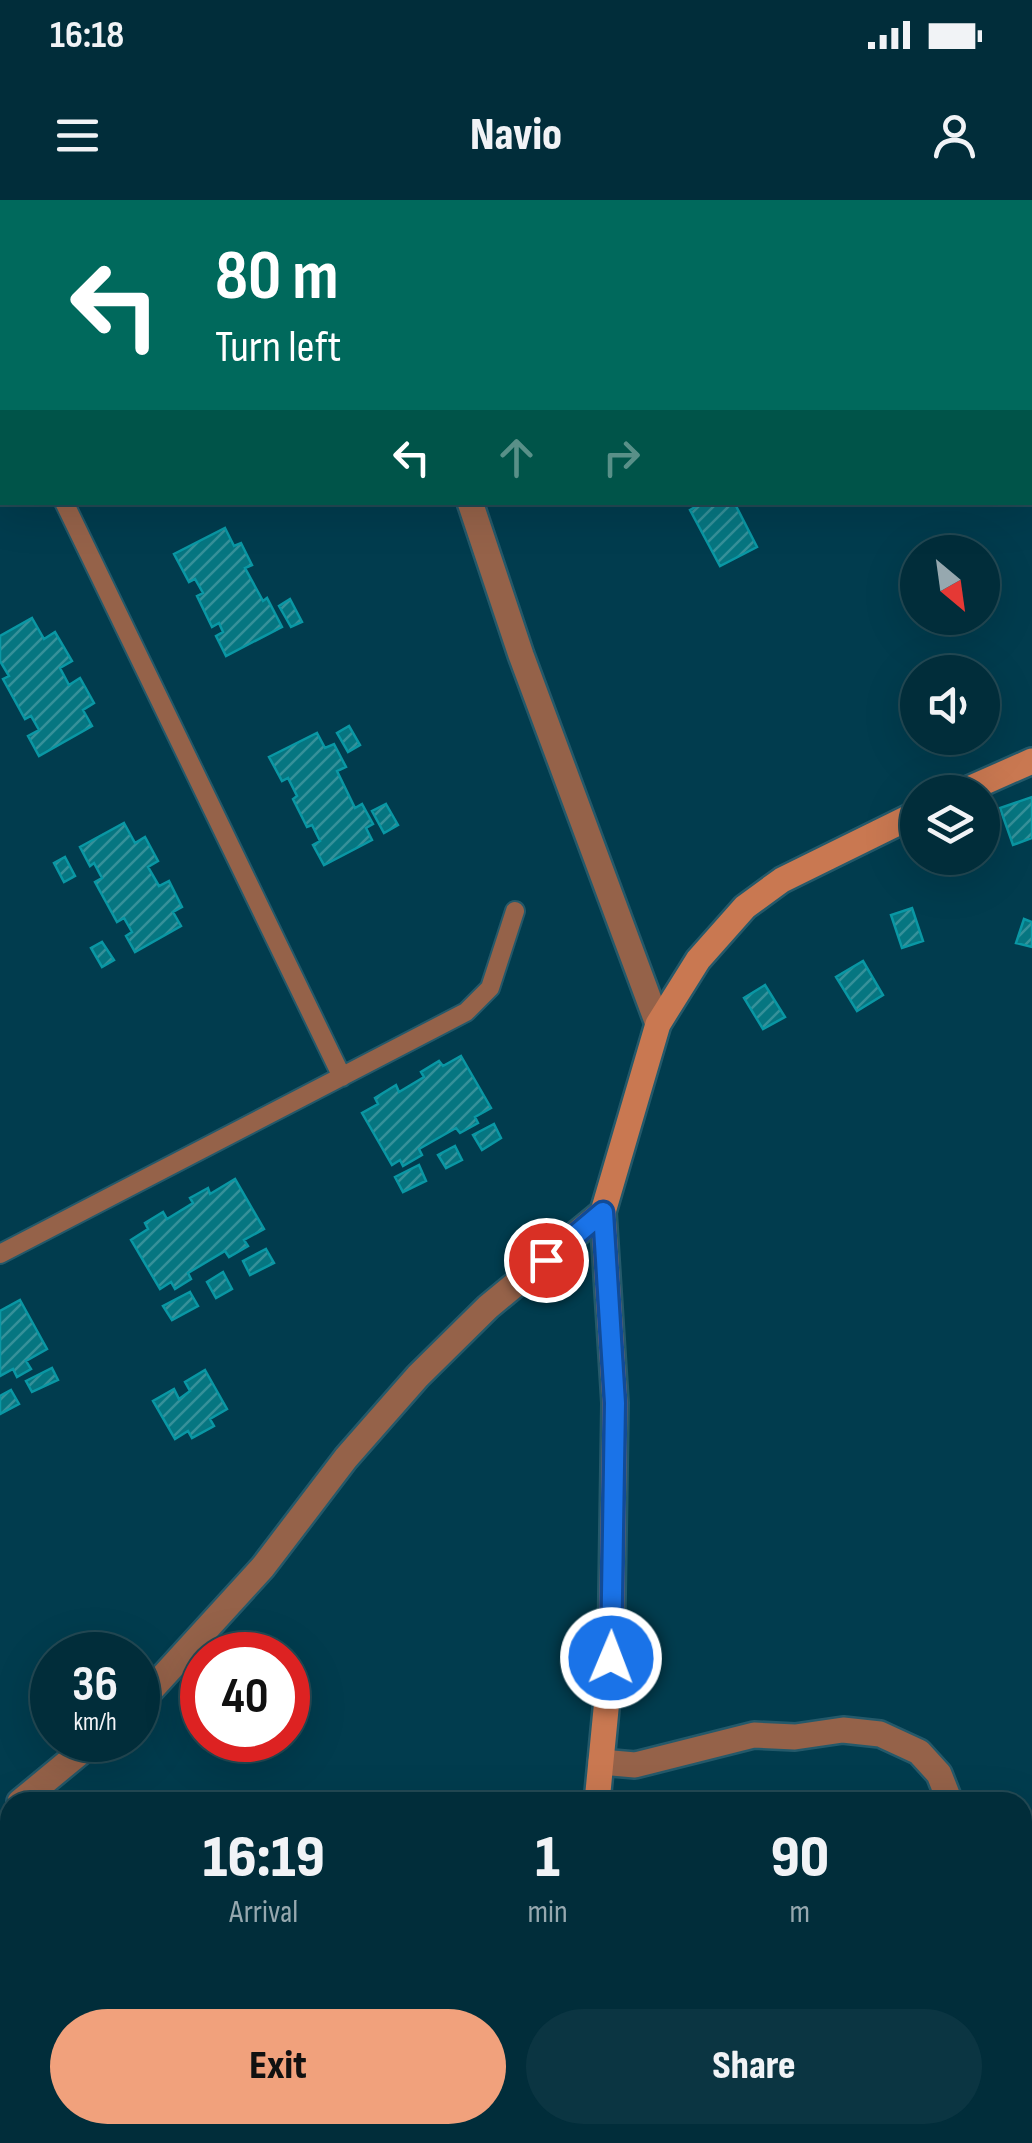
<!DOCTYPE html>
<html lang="en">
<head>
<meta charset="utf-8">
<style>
	:root { --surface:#012d3a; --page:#0b3542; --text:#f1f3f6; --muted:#96a8af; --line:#234954; --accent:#f1a17c }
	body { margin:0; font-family:"Sofia Sans Condensed",sans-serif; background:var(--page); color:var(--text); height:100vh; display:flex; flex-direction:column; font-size:38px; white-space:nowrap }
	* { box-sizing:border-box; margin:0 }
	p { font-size:32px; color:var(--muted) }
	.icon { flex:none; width:55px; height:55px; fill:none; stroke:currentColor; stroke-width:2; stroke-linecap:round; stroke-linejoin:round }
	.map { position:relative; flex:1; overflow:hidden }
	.panel { position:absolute; left:0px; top:1592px; width:1032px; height:352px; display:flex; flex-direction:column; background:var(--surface); border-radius:30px 30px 0 0; box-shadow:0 10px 40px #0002,0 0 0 2px var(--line) }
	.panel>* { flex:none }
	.guide { position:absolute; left:0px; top:0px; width:1032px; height:305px; box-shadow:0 10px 40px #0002,0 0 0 2px var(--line); background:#00695c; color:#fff; overflow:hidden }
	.needle { width:65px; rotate:151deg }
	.tools { position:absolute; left:900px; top:335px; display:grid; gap:20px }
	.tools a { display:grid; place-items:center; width:100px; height:100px; border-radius:50%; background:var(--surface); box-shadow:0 10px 40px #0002,0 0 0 2px var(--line); font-size:50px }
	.speed { position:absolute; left:30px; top:1432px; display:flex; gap:20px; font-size:50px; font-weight:700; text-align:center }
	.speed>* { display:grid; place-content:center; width:130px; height:130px; border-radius:50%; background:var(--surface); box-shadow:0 10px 40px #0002,0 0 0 2px var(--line); line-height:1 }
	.speed small { font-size:25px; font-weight:400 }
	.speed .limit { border:15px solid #d22; background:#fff; color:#111 }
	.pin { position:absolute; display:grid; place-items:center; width:85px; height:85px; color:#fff; margin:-42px; border:5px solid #fff; border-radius:50%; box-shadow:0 2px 10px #0007 }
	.me { position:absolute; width:110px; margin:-55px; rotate:1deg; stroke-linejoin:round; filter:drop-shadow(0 0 8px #0008) }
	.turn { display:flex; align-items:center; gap:35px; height:210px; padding:0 50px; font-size:45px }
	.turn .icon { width:130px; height:130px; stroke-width:2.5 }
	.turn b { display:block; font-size:70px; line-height:85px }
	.lanes { display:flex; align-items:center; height:95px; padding:0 50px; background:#0003; justify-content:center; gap:50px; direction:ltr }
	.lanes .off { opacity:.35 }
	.eta { display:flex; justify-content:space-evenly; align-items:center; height:170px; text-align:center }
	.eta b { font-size:60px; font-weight:800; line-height:70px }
	.cta { display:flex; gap:20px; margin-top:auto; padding:20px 50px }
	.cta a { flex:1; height:115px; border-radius:60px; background:var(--accent); color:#111; font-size:40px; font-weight:800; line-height:115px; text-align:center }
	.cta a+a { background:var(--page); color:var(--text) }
	.status { display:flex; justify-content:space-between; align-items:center; height:70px; padding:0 50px; background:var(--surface); direction:ltr }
	.status svg { height:28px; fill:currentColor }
	header { display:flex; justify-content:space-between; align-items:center; height:130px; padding:0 50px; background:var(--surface); font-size:45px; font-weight:800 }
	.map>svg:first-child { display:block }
	.building { fill:url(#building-hatch); stroke:#0a97a4; stroke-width:2.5 }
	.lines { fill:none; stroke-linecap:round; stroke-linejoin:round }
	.lane-casing { stroke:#24596a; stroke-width:22 }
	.street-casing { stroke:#24596a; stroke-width:30 }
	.secondary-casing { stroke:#24596a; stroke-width:30 }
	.path { stroke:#739cab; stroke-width:6; stroke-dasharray:5 5; stroke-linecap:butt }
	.lane { stroke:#956249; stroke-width:18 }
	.street { stroke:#956249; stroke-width:25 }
	.secondary { stroke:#c97851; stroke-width:25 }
	.route-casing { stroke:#114b97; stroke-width:25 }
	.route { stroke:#1a73e8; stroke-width:18 }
</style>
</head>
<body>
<div class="status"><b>16:18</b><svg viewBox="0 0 49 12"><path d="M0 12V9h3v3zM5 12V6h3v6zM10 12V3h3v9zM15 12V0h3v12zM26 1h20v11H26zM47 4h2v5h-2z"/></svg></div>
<header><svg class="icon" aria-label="menu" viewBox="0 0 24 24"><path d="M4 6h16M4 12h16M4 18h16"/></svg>Navio<svg class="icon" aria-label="person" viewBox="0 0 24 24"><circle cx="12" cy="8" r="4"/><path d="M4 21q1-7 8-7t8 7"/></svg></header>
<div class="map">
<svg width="1032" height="1943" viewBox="0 0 1032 1943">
	<defs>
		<pattern id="building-hatch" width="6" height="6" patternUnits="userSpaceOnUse" patternTransform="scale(2.5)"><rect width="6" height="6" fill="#067681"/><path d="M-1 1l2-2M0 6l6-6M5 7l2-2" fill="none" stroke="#36919a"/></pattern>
	</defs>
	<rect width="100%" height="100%" fill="#013c4e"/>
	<path class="building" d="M704 302H734L757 347 720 366 690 310Z
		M225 328 234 346 241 343 252 365 245 368 263 401 267 398 282 427 226 456 216 436 223 432 219 423 212 427 197 396 203 393 195 379 189 382 174 354Z
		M290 399 302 422 291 427 279 406Z
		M32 418 44 439 55 432 72 461 60 468 69 485 80 478 94 503 83 510 92 526 39 556 28 536 39 530 31 516 25 519 3 479 9 476 0 461V436Z
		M349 526 360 545 348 552 337 533Z
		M317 533 325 548 334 544 346 567 337 571 355 608 362 604 373 624 366 628 372 640 324 665 313 645 320 641 312 625 307 627 293 599 297 596 288 578 282 581 269 557Z
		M1032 597V638L1013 645 1000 608Z
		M386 604 398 625 384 633 372 611Z
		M124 623 135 643 145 637 158 661 148 667 159 686 169 681 182 707 173 712 181 726 135 752 126 736 132 732 124 718 117 722 95 682 102 678 94 663 90 666 80 647Z
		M65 657 75 676 64 682 54 663Z
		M912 708 923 741 902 748 891 715Z
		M1024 719 1032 722V747L1016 743Z
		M102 742 114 760 102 767 91 748Z
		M863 761 883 795 857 811 836 777Z
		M765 785 785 817 763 829 744 798Z
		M461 856 491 908 475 917 478 923 460 933 456 928 419 949 422 955 403 966 400 960 392 965 362 913 378 904 375 898 396 885 399 892 424 877 421 872 439 861 443 866Z
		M494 924 501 938 482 950 473 935Z
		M455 946 462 960 446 968 438 955Z
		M419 965 426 981 403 992 395 977Z
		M235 979 264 1029 244 1040 248 1046 229 1057 225 1051 188 1073 191 1079 175 1089 171 1082 160 1089 131 1040 148 1029 145 1023 163 1012 167 1019 193 1003 190 998 208 988 210 994Z
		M266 1049 274 1063 250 1075 243 1061Z
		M223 1072 232 1089 216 1098 207 1082Z
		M190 1092 198 1106 172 1120 163 1106Z
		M20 1100 47 1149 26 1161 31 1169 17 1177 13 1169 0 1176V1111Z
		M52 1168 58 1180 32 1192 26 1181Z
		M205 1170 227 1209 210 1219 214 1226 192 1238 188 1231 175 1239 153 1201 174 1189 179 1199 190 1191 185 1182Z
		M11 1190 19 1204 0 1214V1196Z
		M715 1935H782V1937L760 1943H717Z"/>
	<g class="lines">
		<defs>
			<path id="lane" d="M0 171 2 176
				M64 302 342 877
				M0 1054 466 812 490 788 515 711"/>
			<path id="street" d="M362 0 363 2
				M470 302 521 455 658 824
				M138 1504 263 1367 346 1258 418 1176 488 1107 603 1012
				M601 1562 635 1565 754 1535 795 1537 843 1530 880 1534 919 1552 939 1574 950 1602
				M20 1602 95 1540
				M946 1943V1935"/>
			<path id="secondary" d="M962 592 1032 561
				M597 1602 611 1458 615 1203 603 1012 658 824 698 760 745 707 782 680 918 613
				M567 1943 568 1935"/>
		</defs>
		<use href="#lane" class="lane-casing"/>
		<use href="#street" class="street-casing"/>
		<use href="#secondary" class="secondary-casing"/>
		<path class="path" d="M1030 88 1032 87"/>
		<use href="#lane" class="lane"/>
		<use href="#street" class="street"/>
		<use href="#secondary" class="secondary"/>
	</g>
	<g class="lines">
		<defs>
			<path id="route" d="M546 1060 603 1012 615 1203 611 1458"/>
		</defs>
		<use href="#route" class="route-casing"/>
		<use href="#route" class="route"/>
	</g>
</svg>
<div class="tools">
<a><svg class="needle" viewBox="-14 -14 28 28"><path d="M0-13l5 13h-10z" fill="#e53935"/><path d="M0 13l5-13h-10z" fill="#96a8af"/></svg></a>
<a><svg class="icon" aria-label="sound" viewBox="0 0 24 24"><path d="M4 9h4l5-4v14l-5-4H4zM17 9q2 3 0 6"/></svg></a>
<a><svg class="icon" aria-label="layers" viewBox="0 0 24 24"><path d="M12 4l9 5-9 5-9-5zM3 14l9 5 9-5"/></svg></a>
</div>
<div class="speed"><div>36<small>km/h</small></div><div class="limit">40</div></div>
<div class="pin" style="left:546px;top:1060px;background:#d93025"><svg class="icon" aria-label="arrive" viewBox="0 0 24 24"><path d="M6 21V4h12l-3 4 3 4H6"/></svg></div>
<svg class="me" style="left:611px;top:1458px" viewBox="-20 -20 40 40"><circle r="17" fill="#1a73e8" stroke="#fff" stroke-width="3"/><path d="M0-11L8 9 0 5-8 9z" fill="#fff"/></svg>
<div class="guide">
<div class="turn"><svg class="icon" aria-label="left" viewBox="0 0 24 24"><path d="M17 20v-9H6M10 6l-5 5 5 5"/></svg><div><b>80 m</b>Turn left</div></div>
<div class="lanes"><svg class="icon" aria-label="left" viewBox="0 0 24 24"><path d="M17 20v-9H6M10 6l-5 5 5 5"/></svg><svg class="icon off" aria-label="ahead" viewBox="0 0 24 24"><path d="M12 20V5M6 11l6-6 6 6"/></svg><svg class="icon off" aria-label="right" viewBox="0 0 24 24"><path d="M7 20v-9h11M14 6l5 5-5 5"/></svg></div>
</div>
<section class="panel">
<div class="eta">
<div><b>16:19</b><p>Arrival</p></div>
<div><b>1</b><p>min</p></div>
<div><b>90</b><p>m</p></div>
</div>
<div class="cta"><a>Exit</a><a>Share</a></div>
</section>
</div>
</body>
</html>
